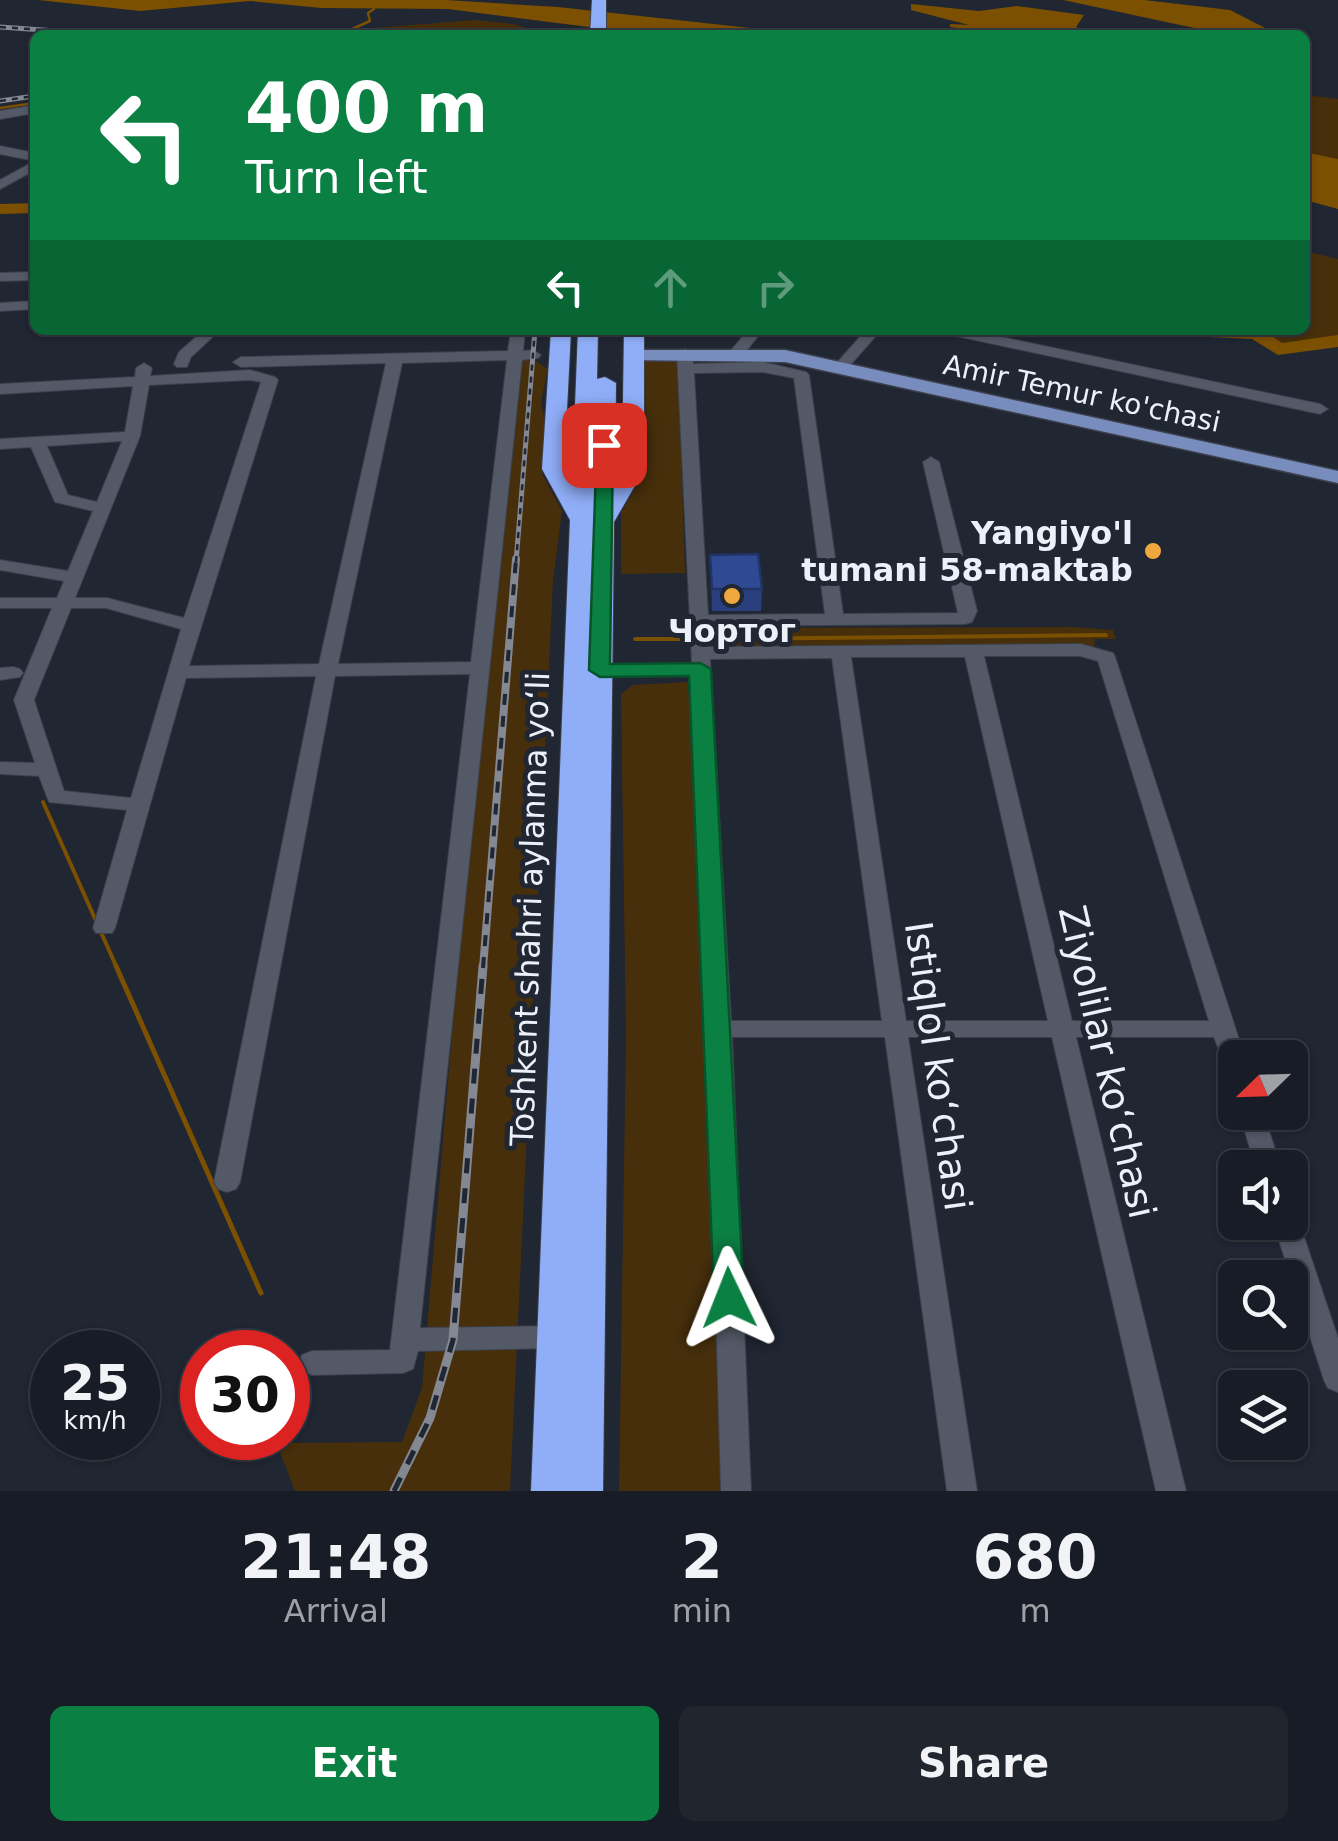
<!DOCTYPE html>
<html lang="en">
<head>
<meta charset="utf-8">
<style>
	:root { --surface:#181c26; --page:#21252e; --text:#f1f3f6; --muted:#9fa1a7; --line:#363a43; --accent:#0b8043 }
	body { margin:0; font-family:"DejaVu Sans",sans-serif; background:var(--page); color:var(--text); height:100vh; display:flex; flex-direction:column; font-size:38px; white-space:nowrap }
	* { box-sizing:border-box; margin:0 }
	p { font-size:32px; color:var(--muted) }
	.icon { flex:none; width:55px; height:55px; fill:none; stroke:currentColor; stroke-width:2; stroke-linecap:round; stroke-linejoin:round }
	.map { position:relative; height:1491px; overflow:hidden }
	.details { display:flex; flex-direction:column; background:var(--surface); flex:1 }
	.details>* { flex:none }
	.top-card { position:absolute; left:30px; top:30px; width:1280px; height:305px; border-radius:15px; box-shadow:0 2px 8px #0004,0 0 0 2px var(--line); background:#0b8043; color:#fff; overflow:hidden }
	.needle { width:65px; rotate:247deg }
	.controls { position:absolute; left:1218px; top:1040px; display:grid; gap:20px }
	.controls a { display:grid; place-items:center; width:90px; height:90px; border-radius:15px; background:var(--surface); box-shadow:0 2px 8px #0004,0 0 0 2px var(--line); font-size:50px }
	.speed { position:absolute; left:30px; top:1330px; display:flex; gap:20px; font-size:50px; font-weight:700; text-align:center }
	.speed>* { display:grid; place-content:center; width:130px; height:130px; border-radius:50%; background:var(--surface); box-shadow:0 2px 8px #0004,0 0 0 2px var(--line); line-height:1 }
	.speed small { font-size:25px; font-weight:400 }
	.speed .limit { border:15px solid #d22; background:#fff; color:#111 }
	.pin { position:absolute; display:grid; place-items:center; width:85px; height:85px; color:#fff; margin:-42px; border-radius:20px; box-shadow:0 5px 15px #0006 }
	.me { position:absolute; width:110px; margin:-55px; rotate:358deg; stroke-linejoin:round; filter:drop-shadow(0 0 8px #0008) }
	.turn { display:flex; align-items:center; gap:35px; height:210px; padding:0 50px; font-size:45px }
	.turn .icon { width:130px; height:130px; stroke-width:2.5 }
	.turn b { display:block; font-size:70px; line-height:85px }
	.lanes { display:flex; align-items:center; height:95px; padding:0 50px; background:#0003; justify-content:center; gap:50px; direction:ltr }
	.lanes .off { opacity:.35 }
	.eta { display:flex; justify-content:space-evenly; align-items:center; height:170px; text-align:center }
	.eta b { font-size:60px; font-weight:600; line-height:70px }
	.primary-button { display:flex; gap:20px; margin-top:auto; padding:20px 50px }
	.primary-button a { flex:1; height:115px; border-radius:15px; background:var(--accent); color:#fff; font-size:40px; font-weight:600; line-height:115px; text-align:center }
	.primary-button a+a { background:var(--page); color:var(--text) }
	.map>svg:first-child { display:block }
	.green { fill:#472f0b }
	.water { fill:#7c5001 }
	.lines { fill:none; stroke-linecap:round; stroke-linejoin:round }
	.stream-far2 { stroke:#7c5001; stroke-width:2.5 }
	.stream-far1 { stroke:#7c5001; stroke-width:4 }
	.stream { stroke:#7c5001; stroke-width:5 }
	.river { fill:#7c5001; fill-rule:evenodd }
	.minor-casing { stroke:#3c404b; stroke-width:2 }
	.major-casing { stroke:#3c404b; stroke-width:3 }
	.highway-casing { stroke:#3c404b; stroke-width:2 }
	.minor { fill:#535967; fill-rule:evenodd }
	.major { fill:#788cbe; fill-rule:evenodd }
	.highway { fill:#90aef8; fill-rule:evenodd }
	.rail-far2-casing { stroke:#838893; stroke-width:5 }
	.rail-far1-casing { stroke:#838893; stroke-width:8 }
	.rail-casing { stroke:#838893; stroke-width:9 }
	.rail-far2 { stroke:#202632; stroke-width:2.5; stroke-dasharray:6; stroke-linecap:butt }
	.rail-far1 { stroke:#202632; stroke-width:4; stroke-dasharray:11; stroke-linecap:butt }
	.rail { stroke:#202632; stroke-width:5; stroke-dasharray:15; stroke-linecap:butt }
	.wall { fill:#293f7e }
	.building { fill:#304993; stroke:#223367; stroke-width:2.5 }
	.route { fill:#0b8043; stroke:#07532c; stroke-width:2.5 }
	.poi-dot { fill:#efa73e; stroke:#202632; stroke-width:4 }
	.labels { text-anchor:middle; stroke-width:10; stroke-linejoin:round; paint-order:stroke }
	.far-street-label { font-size:28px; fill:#ecf0f9; stroke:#202632 }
	.poi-label { font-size:32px; font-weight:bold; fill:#ecf0f9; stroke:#202632; text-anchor:end }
	.street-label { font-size:32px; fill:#ecf0f9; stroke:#202632 }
	.near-street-label { font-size:38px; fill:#ecf0f9; stroke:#202632 }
</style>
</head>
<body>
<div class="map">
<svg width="1338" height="1491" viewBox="0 0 1338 1491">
	<rect width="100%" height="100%" fill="#202632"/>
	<path class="green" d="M474 20 514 24 544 34 362 35 361 29Z
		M1305 95 1338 99V159L1305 152Z
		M1305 251 1338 259V337L1287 347 1259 332 1234 330H1305Z
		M519 359 534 360 548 369 541 401 545 424 542 474 562 511 553 581 510 1491H295L278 1447 288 1443 402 1442 422 1388 483 668Z
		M678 359 685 573 621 574V513L646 469 645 360Z
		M1074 627 1113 630 1116 639H1094L1095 646 713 648 712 628Z
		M688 682V692H696L733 1491H619L626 1037 621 694 633 685Z"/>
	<path class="water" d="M38 0H446L558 7 813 35H652L448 9 321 8 250 1 140 11Z
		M1063 0H1144L1230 10 1279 35H1227Z
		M911 4 979 11 1017 6 1084 15 1076 27 1087 32 992 33 950 27V24L969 25 911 10Z
		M1305 152 1338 159V209L1305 200Z"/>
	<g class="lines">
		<path class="stream-far2" d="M339 35 370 21 368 13 374 9
			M0 108 35 103"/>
		<path class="stream-far1" d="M635 639H694
			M719 639 1106 635
			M43 802 96 921
			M100 930 117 968"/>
		<path class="stream" d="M116 966 261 1293"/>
		<path class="river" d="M35 203V213L0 214V204Z
			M1178 330H1263L1282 343 1338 335V347L1278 355 1252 339 1187 336Z"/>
		<defs>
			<path id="minor" d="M35 105V113L0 119V111Z
				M0 146 35 153V161L0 154Z
				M35 161V170L0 189V180Z
				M35 272V280L0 281V273Z
				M35 301V309L0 311V303Z
				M204 330H220L191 357 187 367H177L174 364 179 352Z
				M511 330H525L523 351 533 350 541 355 538 358 522 360 420 1328 555 1326 565 1329 569 1337 565 1345 555 1348 418 1351 413 1369 403 1373 312 1375 302 1371 298 1363 302 1355 312 1351 390 1350 470 674 335 676 240 1182 236 1189 227 1192 218 1189 214 1182 316 676 186 678 115 928 112 933H96L93 928 127 810 49 802 39 776 0 774V762L35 763 14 700 52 608H0V598H57L64 581 0 570V560L68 571 93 511 55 502 31 447 0 449V439L125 432 133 386 0 394V384L135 377 136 368 144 363 152 368 150 376 250 370 275 377 278 380 189 666 319 664 386 363 241 367 233 362 241 357 508 351ZM507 360 471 662 338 664 402 363ZM250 380 261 382 184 618 107 598H75L140 436 149 385ZM122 441 97 502 68 495 47 446ZM71 608H106L181 629 131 798 64 791 34 700Z
				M748 330H763L742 356H732L729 353Z
				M866 330H881L845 371H835V365Z
				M940 330H968L1320 404 1328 409 1320 414 947 334Z
				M685 349 693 354V364L763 362 806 372 809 375 843 614 958 613 923 462 931 457 939 462 977 611 972 622 965 624 708 626 710 647 1081 644 1113 653 1115 657 1245 1058H1235V1074L1227 1071 1214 1037H1076L1186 1491H1156L1052 1037H908L977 1491H947L885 1037H732L751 1491H721L708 1029 692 675 600 677 590 671 600 665 692 663 677 354ZM763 372 794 378 825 614 708 615 694 373ZM984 656H1080L1098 661 1209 1021H1072ZM851 657H965L1048 1021H906ZM832 658 882 1021H731L710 659Z
				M13 667 20 669 23 673 20 677 0 680V668Z
				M1239 1112H1263L1281 1168H1256Z
				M1290 1213 1299 1222 1338 1338V1392L1328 1388 1324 1380 1273 1222H1290Z"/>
			<path id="major" d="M634 350H785L1338 471V483L785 362 627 360V352Z"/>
			<path id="highway" d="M592 0H606V35H590Z
				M551 330H571L564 469 572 482 578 330H598L597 379 605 377 616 383 615 482 622 470 624 330H644V470L614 522 603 1491H531L570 520 542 469Z"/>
		</defs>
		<use href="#minor" class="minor-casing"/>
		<use href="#major" class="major-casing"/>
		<use href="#highway" class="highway-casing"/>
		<use href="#minor" class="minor"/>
		<use href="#major" class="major"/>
		<use href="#highway" class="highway"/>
		<defs>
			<path id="rail-far2" d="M0 27 115 35
				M0 101 34 96
				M516 562 535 330"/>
			<path id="rail-far1" d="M483 968 516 559"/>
			<path id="rail" d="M394 1491 430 1418 453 1340 483 966"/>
		</defs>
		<use href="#rail-far2" class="rail-far2-casing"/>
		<use href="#rail-far1" class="rail-far1-casing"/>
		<use href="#rail" class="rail-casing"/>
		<use href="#rail-far2" class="rail-far2"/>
		<use href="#rail-far1" class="rail-far1"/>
		<use href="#rail" class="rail"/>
	</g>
	<path class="wall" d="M710 555 762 589 761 611H712Z"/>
	<path class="building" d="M758 554 762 589H712L710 555Z"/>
	<path class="route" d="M597 441 613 445 610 664 700 663 711 669 744 1298 740 1307 729 1311 718 1307 714 1298 689 676 600 677 589 670Z"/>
	<g class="poi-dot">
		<circle cx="1153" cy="551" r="10"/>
		<circle cx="732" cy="596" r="10"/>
	</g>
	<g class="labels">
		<g class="far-street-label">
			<text transform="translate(1082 393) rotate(12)" y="10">Amir Temur ko'chasi</text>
		</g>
		<g class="poi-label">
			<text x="1133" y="544">Yangiyo'l<tspan x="1133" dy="37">tumani 58-maktab</tspan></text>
			<text x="732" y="642" text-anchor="middle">Чортог</text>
		</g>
		<g class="street-label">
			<text transform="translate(530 909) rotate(-88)" y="11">Toshkent shahri aylanma yoʻli</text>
		</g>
		<g class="near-street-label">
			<text transform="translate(1107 1062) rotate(77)" y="13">Ziyolilar koʻchasi</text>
			<text transform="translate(938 1066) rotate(82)" y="13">Istiqlol koʻchasi</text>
		</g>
	</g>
</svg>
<div class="controls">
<a><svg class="needle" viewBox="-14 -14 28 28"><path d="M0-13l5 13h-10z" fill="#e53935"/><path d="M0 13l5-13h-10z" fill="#9fa1a7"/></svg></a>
<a><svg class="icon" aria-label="sound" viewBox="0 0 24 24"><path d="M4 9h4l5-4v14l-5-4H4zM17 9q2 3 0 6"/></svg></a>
<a><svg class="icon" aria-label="search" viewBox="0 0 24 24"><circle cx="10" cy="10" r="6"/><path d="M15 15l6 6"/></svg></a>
<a><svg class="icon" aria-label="layers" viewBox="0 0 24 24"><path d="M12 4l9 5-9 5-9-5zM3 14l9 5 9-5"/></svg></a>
</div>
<div class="speed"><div>25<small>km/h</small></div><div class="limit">30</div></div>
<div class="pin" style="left:604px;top:445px;background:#d93025"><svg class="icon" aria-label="arrive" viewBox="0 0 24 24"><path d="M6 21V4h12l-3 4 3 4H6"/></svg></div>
<svg class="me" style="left:729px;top:1298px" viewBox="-20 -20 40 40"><path d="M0-17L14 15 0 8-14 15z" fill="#0b8043" stroke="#fff" stroke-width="4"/></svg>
<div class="top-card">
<div class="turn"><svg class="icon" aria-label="left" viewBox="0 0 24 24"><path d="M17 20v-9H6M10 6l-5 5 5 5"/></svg><div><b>400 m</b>Turn left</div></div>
<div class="lanes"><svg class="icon" aria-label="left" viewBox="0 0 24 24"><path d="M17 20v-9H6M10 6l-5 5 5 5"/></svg><svg class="icon off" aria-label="ahead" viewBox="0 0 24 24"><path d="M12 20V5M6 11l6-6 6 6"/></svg><svg class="icon off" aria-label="right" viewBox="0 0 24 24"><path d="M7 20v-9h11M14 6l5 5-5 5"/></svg></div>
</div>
</div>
<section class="details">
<div class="eta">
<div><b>21:48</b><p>Arrival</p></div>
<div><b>2</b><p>min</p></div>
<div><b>680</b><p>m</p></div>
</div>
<div class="primary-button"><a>Exit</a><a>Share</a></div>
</section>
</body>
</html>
